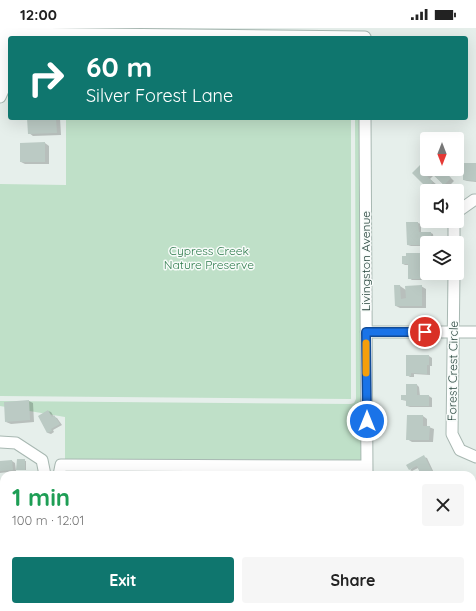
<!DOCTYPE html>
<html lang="en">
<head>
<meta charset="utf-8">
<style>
	:root { --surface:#fff; --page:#f6f6f6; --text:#222; --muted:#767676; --accent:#0f766e }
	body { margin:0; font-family:Quicksand,sans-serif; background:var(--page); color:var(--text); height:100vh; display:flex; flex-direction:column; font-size:15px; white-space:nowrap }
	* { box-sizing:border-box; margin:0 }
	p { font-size:13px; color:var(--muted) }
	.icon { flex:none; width:22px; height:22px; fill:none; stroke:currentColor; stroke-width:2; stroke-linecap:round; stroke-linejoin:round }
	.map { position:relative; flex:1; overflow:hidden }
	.panel { position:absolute; left:0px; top:443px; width:476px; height:140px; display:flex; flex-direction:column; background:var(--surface); border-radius:12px 12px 0 0; box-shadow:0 4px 16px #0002 }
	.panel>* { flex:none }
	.guide { position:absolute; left:8px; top:8px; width:460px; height:84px; border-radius:4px; box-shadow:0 4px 16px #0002; background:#0f766e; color:#fff; overflow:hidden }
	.needle { width:26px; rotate:180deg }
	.tools { position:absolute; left:420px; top:104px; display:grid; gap:8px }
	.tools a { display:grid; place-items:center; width:44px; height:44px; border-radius:4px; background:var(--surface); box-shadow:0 4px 16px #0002; font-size:20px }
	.pin { position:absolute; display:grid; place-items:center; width:34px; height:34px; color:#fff; margin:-17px; border:2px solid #fff; border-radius:50%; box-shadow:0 1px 4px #0007 }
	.me { position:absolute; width:44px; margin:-22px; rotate:0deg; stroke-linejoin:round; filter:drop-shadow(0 0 3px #0008) }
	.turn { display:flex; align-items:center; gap:14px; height:84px; padding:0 12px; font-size:18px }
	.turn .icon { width:52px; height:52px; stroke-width:2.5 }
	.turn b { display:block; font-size:28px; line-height:34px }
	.round { display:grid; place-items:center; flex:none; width:42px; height:42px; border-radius:4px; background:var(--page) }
	.headline { display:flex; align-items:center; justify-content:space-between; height:68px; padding:0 12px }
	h1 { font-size:24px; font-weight:700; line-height:30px; color:#1e9e55 }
	.action { display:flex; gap:8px; margin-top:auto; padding:8px 12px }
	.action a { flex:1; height:46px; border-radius:4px; background:var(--accent); color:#fff; font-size:16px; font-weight:700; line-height:46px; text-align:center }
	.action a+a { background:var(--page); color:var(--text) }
	.status { display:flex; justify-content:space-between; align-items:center; height:28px; padding:0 20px; background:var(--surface); direction:ltr }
	.status svg { height:11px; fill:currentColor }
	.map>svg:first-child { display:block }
	.green { fill:#bfe0c8 }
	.shadow { fill:#0003 }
	.building { fill:#bbcac4 }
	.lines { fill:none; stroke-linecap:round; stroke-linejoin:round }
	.minor-casing { stroke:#a8b8b2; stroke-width:13 }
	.minor { stroke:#fff; stroke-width:11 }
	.route-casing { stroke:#114b97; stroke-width:10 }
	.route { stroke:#1a73e8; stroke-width:7 }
	.slow { stroke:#f59e0b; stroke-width:7 }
	.labels { text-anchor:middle; stroke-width:3; stroke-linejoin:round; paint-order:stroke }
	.park-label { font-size:12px; fill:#2d7a4b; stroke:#f7fbf9 }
	.street-label { font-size:12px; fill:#24423a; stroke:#f7fbf9 }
</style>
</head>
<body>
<div class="status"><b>12:00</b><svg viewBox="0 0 49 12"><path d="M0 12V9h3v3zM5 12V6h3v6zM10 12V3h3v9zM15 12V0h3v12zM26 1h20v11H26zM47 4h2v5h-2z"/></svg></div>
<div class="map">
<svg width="476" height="583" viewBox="0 0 476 583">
	<rect width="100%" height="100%" fill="#e6efeb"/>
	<path class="green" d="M66 90H351V371L0 368V156L66 157Z
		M355 90H360L361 432 65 431V389L0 378V373L351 376 354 375 356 371Z
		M113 443 361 444V447H113Z
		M120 579H360V583H120Z"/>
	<path class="shadow" d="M28 90H60L61 107 33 108 29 105Z
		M45 115 49 118V136H25L21 134Z
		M427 131V141H442L454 153 448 159 444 157 434 147 430 151 437 157 432 162 428 159 413 145Z
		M476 136V154L467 153 464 152Z
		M418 195 421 196V205H431L433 206 434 215H427V218H411L408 217Z
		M427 226V237H424V240H422V252H412L409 250V237H405L403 236Z
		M400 258 406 262 421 258 426 261V280H400L396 278Z
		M429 328 432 330V338H430V347L414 346V349H410L407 347Z
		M417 357 419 359 420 368H429L432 370V379H410L407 378V373L402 372 407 368Z
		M29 373 33 375 34 394 11 396 6 394Z
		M48 383 51 384 54 389 57 390 62 397 53 402 54 404 51 406 48 405 43 396Z
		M408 388H423L427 391V399H429L434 401 433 414H412L407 411Z
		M424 429 427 430 435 447H422L418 440 412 443 410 442Z
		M17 432 26 433V442H18Z
		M12 433 15 435 16 443 0 445V434Z
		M472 458H476V474H472Z
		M0 577H4V579H11L12 583H0Z"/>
	<path class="building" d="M27 90H56L57 105 28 106Z
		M45 114V134H20V115Z
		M427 130V141H441L451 150 444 157 430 144 427 148 433 154 427 160 412 145Z
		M463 135H476V153L463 152Z
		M406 194H418L419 204H431V215H427V217H407Z
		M406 225H427V236H422V239H420V251H408V236H402V228H406Z
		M394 257H400L401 271 406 270 405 258 422 257V278H395Z
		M406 327H429V337H427V346L411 345V348H406Z
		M406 356H417V367H429V378H406V372H401V367H406Z
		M29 372 30 392 5 394 4 374Z
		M48 382 52 389 54 387 60 396 51 401 52 403 47 405 38 388Z
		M407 387H423V398H430L429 412H406Z
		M424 427 434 447H421L417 438 409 442 406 437Z
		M17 431H25V442H16Z
		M12 432 13 442 0 443V433Z
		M0 456H4V470L0 471Z
		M472 457H476V466H474V473H472Z
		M4 500V517L0 518V501Z
		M4 525V542L0 544V526Z
		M472 547H476V570H472Z
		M0 576H4V579H8V583H0Z
		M23 579H34L36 583H17V581Z"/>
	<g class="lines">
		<defs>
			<path id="minor" d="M5 5 365 9
				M0 69 5 58V0
				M365 90 367 447
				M457 184 474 172H476
				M454 193V215
				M454 245 452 406 460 422 476 429
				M366 304H476
				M0 414 16 415 42 432 45 447
				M59 447 61 437 367 438
				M0 487H4
				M0 560 4 558
				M365 583V579"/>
		</defs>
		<use href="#minor" class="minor-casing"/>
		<use href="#minor" class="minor"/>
	</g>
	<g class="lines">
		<defs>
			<path id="route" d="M367 393 366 304H425"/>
		</defs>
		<use href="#route" class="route-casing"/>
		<use href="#route" class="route"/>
		<path class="slow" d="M366 315V345"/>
	</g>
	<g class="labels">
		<g class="park-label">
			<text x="209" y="227">Cypress Creek<tspan x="209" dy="14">Nature Preserve</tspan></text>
		</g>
		<g class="street-label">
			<text transform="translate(366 233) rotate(-90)" y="4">Livingston Avenue</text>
			<text transform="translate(453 343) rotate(-89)" y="4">Forest Crest Circle</text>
		</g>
	</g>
</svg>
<div class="tools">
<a><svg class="needle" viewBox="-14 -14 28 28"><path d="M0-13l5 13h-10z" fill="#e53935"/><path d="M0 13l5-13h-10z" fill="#767676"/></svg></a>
<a><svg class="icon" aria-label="sound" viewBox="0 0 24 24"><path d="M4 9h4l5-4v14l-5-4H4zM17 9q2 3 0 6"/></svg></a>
<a><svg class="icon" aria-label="layers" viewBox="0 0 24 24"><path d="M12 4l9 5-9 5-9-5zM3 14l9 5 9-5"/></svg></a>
</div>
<div class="pin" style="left:425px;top:304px;background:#d93025"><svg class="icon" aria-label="arrive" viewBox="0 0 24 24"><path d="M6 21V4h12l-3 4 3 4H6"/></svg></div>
<svg class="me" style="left:367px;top:393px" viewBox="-20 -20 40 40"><circle r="17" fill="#1a73e8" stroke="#fff" stroke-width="3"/><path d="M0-11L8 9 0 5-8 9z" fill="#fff"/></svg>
<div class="guide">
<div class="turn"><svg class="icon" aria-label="right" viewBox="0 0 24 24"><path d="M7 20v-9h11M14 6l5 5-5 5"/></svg><div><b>60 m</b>Silver Forest Lane</div></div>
</div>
<section class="panel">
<div class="headline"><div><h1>1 min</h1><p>100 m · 12:01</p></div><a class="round"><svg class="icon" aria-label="close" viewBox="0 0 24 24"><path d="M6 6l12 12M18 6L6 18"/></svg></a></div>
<div class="action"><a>Exit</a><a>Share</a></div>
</section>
</div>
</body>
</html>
